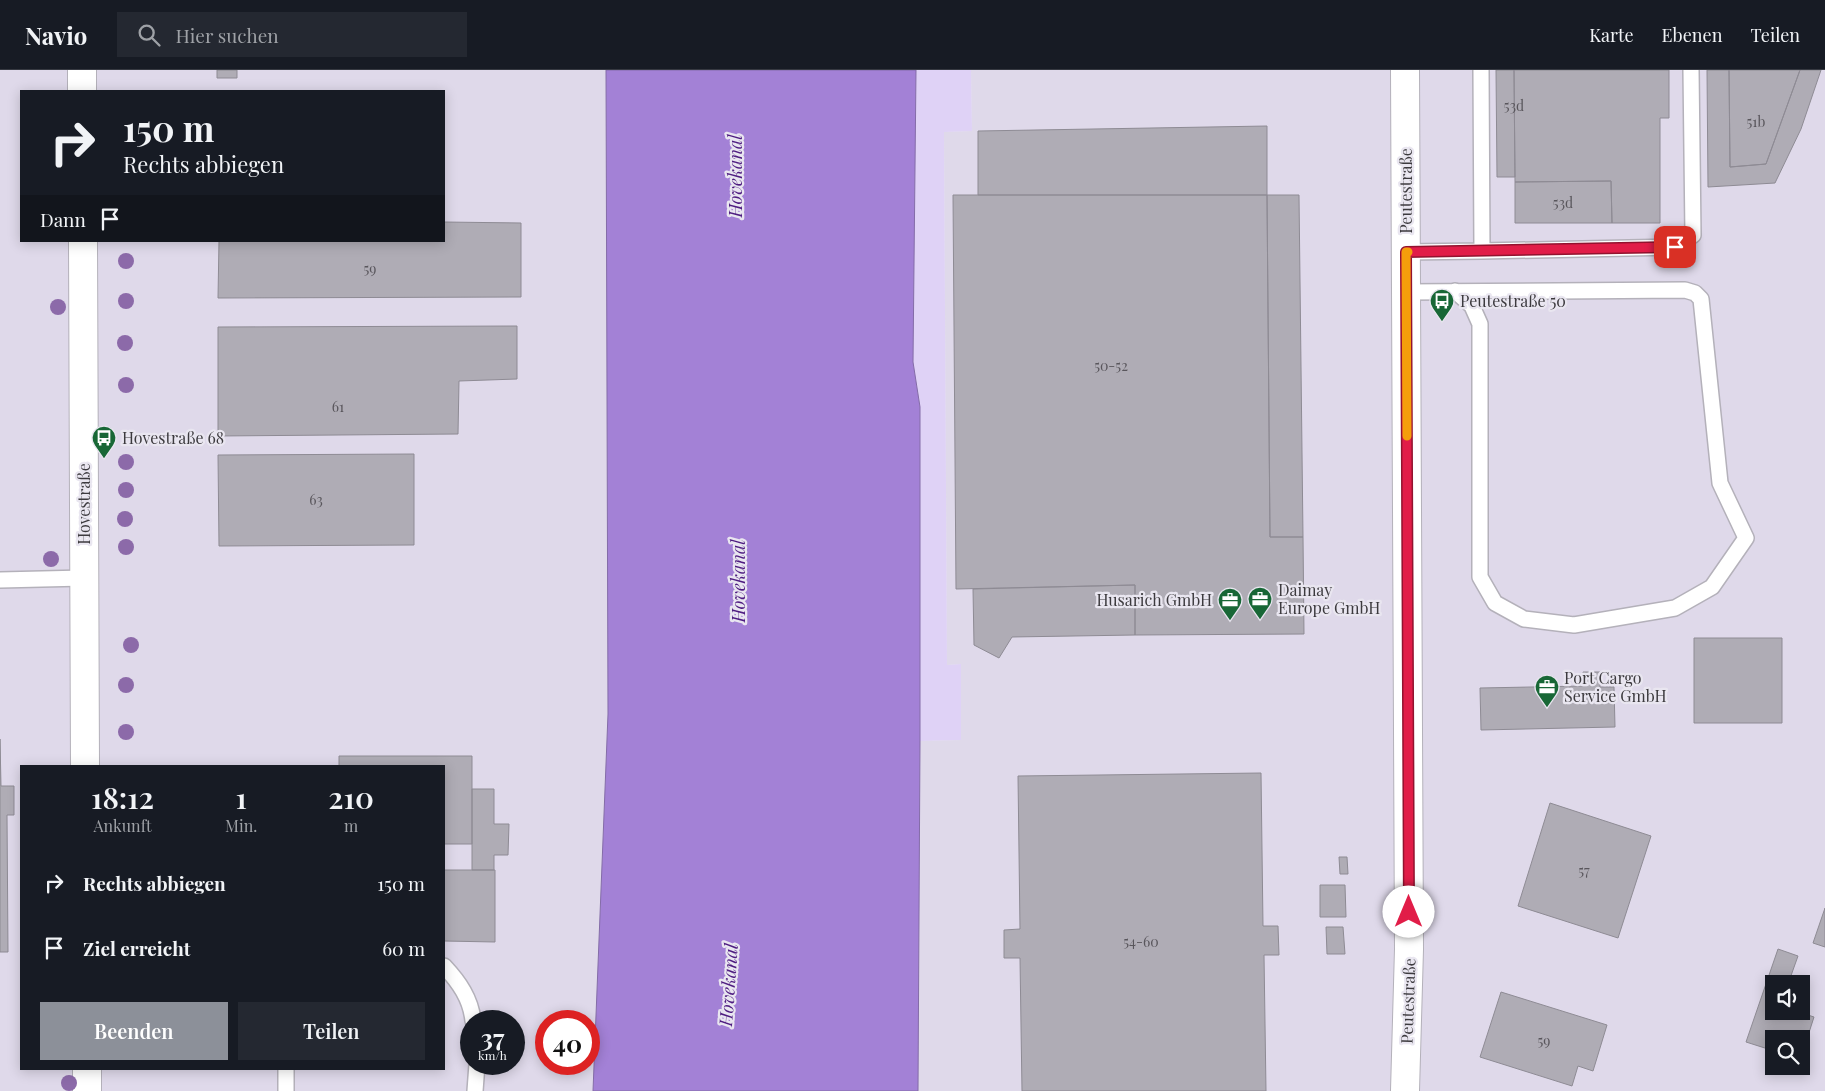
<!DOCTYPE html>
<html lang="de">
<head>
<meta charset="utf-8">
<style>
	:root { --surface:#171b24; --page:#242831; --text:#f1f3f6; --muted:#9ea1a6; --line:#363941; --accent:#8c9099 }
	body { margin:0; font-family:"Playfair Display",serif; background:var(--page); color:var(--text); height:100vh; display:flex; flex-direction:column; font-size:19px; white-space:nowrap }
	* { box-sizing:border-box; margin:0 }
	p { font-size:16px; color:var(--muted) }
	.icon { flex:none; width:28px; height:28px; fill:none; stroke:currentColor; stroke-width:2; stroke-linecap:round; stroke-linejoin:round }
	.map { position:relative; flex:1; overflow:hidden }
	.drawer { position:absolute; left:20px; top:695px; width:425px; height:305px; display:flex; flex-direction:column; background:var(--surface); border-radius:0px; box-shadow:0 2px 12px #0003 }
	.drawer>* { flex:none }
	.hud { position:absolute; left:20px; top:20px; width:425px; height:152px; border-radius:0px; box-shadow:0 2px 12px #0003; background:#171b24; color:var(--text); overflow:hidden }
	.tools { position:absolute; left:1765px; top:905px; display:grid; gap:10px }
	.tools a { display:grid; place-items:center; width:45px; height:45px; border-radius:0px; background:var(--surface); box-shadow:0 2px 12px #0003; font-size:25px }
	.speed { position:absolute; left:460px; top:940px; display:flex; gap:10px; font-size:25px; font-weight:700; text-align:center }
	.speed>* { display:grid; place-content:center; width:65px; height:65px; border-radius:50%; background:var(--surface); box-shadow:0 2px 12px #0003; line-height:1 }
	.speed small { font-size:12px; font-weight:400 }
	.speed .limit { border:8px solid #d22; background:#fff; color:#111 }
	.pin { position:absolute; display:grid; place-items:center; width:42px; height:42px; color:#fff; margin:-21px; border-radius:10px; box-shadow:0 2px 8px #0006 }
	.me { position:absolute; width:55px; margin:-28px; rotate:0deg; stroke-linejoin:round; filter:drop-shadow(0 0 4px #0008) }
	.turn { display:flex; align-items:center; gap:18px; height:105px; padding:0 20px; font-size:22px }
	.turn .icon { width:65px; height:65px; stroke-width:2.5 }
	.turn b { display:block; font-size:35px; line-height:42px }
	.then { display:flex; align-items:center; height:48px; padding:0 20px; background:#0003; gap:10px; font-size:19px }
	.eta { display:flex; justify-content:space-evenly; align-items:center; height:85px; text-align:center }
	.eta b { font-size:30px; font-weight:600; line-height:35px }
	.button { display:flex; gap:10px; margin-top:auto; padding:10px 20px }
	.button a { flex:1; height:58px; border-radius:0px; background:var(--accent); color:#fff; font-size:20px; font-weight:600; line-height:58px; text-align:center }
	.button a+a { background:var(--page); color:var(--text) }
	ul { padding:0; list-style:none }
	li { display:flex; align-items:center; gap:15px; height:65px; padding:0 20px }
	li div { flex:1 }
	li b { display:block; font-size:19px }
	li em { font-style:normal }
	header { display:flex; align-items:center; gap:30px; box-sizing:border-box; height:70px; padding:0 25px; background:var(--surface); border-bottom:1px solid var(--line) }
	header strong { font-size:24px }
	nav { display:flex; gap:28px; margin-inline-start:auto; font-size:18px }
	.search { width:350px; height:45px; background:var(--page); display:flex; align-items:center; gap:12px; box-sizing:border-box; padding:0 18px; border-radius:0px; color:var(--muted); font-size:19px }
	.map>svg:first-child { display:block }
	.built { fill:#dfd9ea; fill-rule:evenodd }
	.green { fill:#dfd2f6 }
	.water { fill:#a381d6; stroke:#846ca8 }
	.building { fill:#afacb5; stroke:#8e8b94 }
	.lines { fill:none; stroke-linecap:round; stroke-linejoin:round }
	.lane-casing { stroke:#b4b1ba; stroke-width:18 }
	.street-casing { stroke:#b4b1ba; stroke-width:30 }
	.secondary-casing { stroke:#b4b1ba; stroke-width:30 }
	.lane { stroke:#fff; stroke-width:15 }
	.street { stroke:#fff; stroke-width:28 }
	.secondary { stroke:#fff; stroke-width:28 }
	.tree { fill:#8c6aa9 }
	.route-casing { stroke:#92132f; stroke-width:12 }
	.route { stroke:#e11d48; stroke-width:9 }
	.slow { stroke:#f59e0b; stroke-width:9 }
	.labels { text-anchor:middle; stroke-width:4.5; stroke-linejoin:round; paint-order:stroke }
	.number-label { font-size:14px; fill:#59565c }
	.street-label { font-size:16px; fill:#3c3a3e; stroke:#e9e6f0 }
	.poi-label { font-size:16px; fill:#3c3a3e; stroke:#e9e6f0; text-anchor:start }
	.water-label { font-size:18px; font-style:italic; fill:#4e1c80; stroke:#e9e6f0 }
</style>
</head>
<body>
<header>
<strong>Navio</strong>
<div class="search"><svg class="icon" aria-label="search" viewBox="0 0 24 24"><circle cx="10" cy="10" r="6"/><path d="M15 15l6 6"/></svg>Hier suchen</div>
<nav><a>Karte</a><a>Ebenen</a><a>Teilen</a></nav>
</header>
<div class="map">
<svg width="1825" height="1021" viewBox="0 0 1825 1021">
	<rect width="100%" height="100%" fill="#e9e6f0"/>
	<path class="built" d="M0 0H606L608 644 593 1021H0ZM21 21H444V171H21ZM21 696H444V999H21ZM471 951H514V994H471ZM546 951H589V994H546Z
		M971 0H1825V1021H918L920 671 961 670 960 594 947 595 944 62 972 61ZM1774 914H1801V941H1774ZM1774 969H1801V996H1774Z"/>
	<path class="green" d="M916 0H971L972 61 944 62 947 595 961 594V670L920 671V337L913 292Z"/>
	<path class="water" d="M606 0H916L913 292 920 337V671L918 1021H593L608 644Z"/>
	<path class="building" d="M217 0H237V8H217Z
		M1496 0H1514L1515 107H1497Z
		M1514 0H1669V48H1660V153H1612L1611 111 1515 112Z
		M1707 0H1729L1730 97 1766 94 1800 0H1821L1801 59 1775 113 1708 117Z
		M1729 0H1800L1766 94 1730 97Z
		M1267 56V125H978V61Z
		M1611 111 1612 153H1515V112Z
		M953 125H1267L1270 467H1303L1304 564 1135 565V515L956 519Z
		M1267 125H1299L1303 467H1270Z
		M444 152 521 153V227L218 228 219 171H444Z
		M517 256V309L459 311 458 364 218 366V257Z
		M414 384V475L219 476 218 385Z
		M1135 515V565L1012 567 999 588 974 575 973 519Z
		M1694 568H1782V653H1694Z
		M1583 602H1600V617H1614L1615 657 1481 660 1480 618 1583 616Z
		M0 669 1 716H14V745H7L8 882H0Z
		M339 686H472V774H444V696H339Z
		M1261 703 1263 856H1278L1279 885H1264L1266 1021H1022L1020 888H1004V860L1020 859 1018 706Z
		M472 719H494V754H509L508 785H494V800H472Z
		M1550 733 1651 766 1618 868 1518 836Z
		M1339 787H1347L1348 804H1340Z
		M444 800H495V872L444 871Z
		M1320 815H1345L1346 847H1320Z
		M1825 838V877L1813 873Z
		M1326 857H1343L1345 884H1327Z
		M1778 879 1798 886 1788 914H1774V941H1796L1814 947 1804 978 1801 977V969H1779L1772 967 1768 979 1746 972Z
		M1501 922 1607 955 1593 1001 1578 996 1572 1016 1480 987Z"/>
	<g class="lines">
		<defs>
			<path id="lane" d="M1482 181 1675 177 1693 165 1691 0
				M1406 182 1482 181 1481 0
				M1406 222 1685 220 1695 223 1701 229 1720 413 1746 468 1712 517 1675 538 1574 555 1524 549 1495 533 1480 507V254L1472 236 1455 221
				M0 510 84 508
				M444 896C459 912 471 929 473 951
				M286 1021V999
				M475 1021 477 994"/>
			<path id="street" d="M82 0V21
				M83 171 85 696
				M87 999V1021"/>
			<path id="secondary" d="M1405 1021 1409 879 1405 0"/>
		</defs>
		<use href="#lane" class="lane-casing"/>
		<use href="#street" class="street-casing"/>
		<use href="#secondary" class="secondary-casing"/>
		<use href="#lane" class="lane"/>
		<use href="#street" class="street"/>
		<use href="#secondary" class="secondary"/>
	</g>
	<g class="tree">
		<circle cx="126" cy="191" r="8"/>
		<circle cx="126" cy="231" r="8"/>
		<circle cx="58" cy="237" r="8"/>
		<circle cx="125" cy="273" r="8"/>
		<circle cx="126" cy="315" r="8"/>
		<circle cx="126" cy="392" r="8"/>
		<circle cx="126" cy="420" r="8"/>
		<circle cx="125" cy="449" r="8"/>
		<circle cx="126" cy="477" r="8"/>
		<circle cx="51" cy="489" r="8"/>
		<circle cx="131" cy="575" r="8"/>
		<circle cx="126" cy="615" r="8"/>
		<circle cx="126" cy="662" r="8"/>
		<circle cx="69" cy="1013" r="8"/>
	</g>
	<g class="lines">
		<defs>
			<path id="route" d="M1409 842 1406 182 1675 177"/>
		</defs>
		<use href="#route" class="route-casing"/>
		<use href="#route" class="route"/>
		<path class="slow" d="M1407 366 1406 182H1408"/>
	</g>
	<defs>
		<symbol id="bus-pin" viewBox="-11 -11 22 30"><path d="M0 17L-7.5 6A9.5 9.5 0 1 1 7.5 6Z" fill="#186736" stroke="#e9e6f0"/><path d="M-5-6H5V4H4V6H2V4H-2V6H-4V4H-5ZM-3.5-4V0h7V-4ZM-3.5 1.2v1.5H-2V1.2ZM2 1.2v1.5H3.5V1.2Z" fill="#fff"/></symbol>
		<symbol id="office-pin" viewBox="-11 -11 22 30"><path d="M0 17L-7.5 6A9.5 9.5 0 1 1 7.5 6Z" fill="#186736" stroke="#e9e6f0"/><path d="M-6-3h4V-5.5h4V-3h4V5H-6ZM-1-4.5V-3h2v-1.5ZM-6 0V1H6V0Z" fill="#fff"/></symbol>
	</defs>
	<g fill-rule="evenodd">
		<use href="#bus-pin" x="1428" y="217" width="28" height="38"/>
		<use href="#bus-pin" x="90" y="354" width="28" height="38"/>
		<use href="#office-pin" x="1246" y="515" width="28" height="38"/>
		<use href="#office-pin" x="1216" y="516" width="28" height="38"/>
		<use href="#office-pin" x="1533" y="603" width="28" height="38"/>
	</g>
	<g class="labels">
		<g class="number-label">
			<text x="1514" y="41">53d</text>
			<text x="1756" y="57">51b</text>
			<text x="1563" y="138">53d</text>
			<text x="370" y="204">59</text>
			<text x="1111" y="301">50-52</text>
			<text x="338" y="342">61</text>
			<text x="316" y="435">63</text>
			<text x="1584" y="806">57</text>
			<text x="1141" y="877">54-60</text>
			<text x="1544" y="976">59</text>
		</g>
		<g class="street-label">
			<text transform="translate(1406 121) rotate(-90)" y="6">Peutestraße</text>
			<text transform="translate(84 434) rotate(-90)" y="6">Hovestraße</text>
			<text transform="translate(1408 931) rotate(-88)" y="6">Peutestraße</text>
		</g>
		<g class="poi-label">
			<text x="1460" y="237">Peutestraße 50</text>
			<text x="122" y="374">Hovestraße 68</text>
			<text x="1278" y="526">Daimay<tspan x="1278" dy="18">Europe GmbH</tspan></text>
			<text x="1212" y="536" text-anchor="end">Husarich GmbH</text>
			<text x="1564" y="614">Port Cargo<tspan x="1564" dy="18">Service GmbH</tspan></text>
		</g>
		<g class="water-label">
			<text transform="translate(736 106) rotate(-90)" y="6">Hovekanal</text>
			<text transform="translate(739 511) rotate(-90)" y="6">Hovekanal</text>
			<text transform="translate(729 915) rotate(-86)" y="6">Hovekanal</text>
		</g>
	</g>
</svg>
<div class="tools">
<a><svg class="icon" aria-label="sound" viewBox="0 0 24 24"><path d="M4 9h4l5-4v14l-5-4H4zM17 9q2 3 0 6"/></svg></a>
<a><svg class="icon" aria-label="search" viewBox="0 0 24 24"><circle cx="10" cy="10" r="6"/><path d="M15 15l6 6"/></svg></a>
</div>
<div class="speed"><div>37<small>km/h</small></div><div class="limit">40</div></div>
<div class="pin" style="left:1675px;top:177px;background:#d93025"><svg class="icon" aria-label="arrive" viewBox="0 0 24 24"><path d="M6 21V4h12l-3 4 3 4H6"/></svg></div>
<svg class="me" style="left:1409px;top:842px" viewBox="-20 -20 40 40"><circle r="19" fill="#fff"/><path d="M0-13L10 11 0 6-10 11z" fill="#e11d48"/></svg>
<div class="hud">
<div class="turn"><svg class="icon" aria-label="right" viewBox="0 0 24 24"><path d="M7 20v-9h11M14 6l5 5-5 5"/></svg><div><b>150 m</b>Rechts abbiegen</div></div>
<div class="then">Dann<svg class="icon" aria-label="arrive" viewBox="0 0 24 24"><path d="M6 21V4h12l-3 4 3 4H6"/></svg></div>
</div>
<section class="drawer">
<div class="eta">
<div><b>18:12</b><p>Ankunft</p></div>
<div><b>1</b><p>Min.</p></div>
<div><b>210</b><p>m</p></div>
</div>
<ul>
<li><svg class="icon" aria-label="right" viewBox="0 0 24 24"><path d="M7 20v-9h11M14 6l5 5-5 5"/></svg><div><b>Rechts abbiegen</b></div><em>150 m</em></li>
<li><svg class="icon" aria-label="arrive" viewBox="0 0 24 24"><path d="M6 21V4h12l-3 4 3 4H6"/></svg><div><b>Ziel erreicht</b></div><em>60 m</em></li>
</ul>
<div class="button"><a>Beenden</a><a>Teilen</a></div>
</section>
</div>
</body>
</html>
